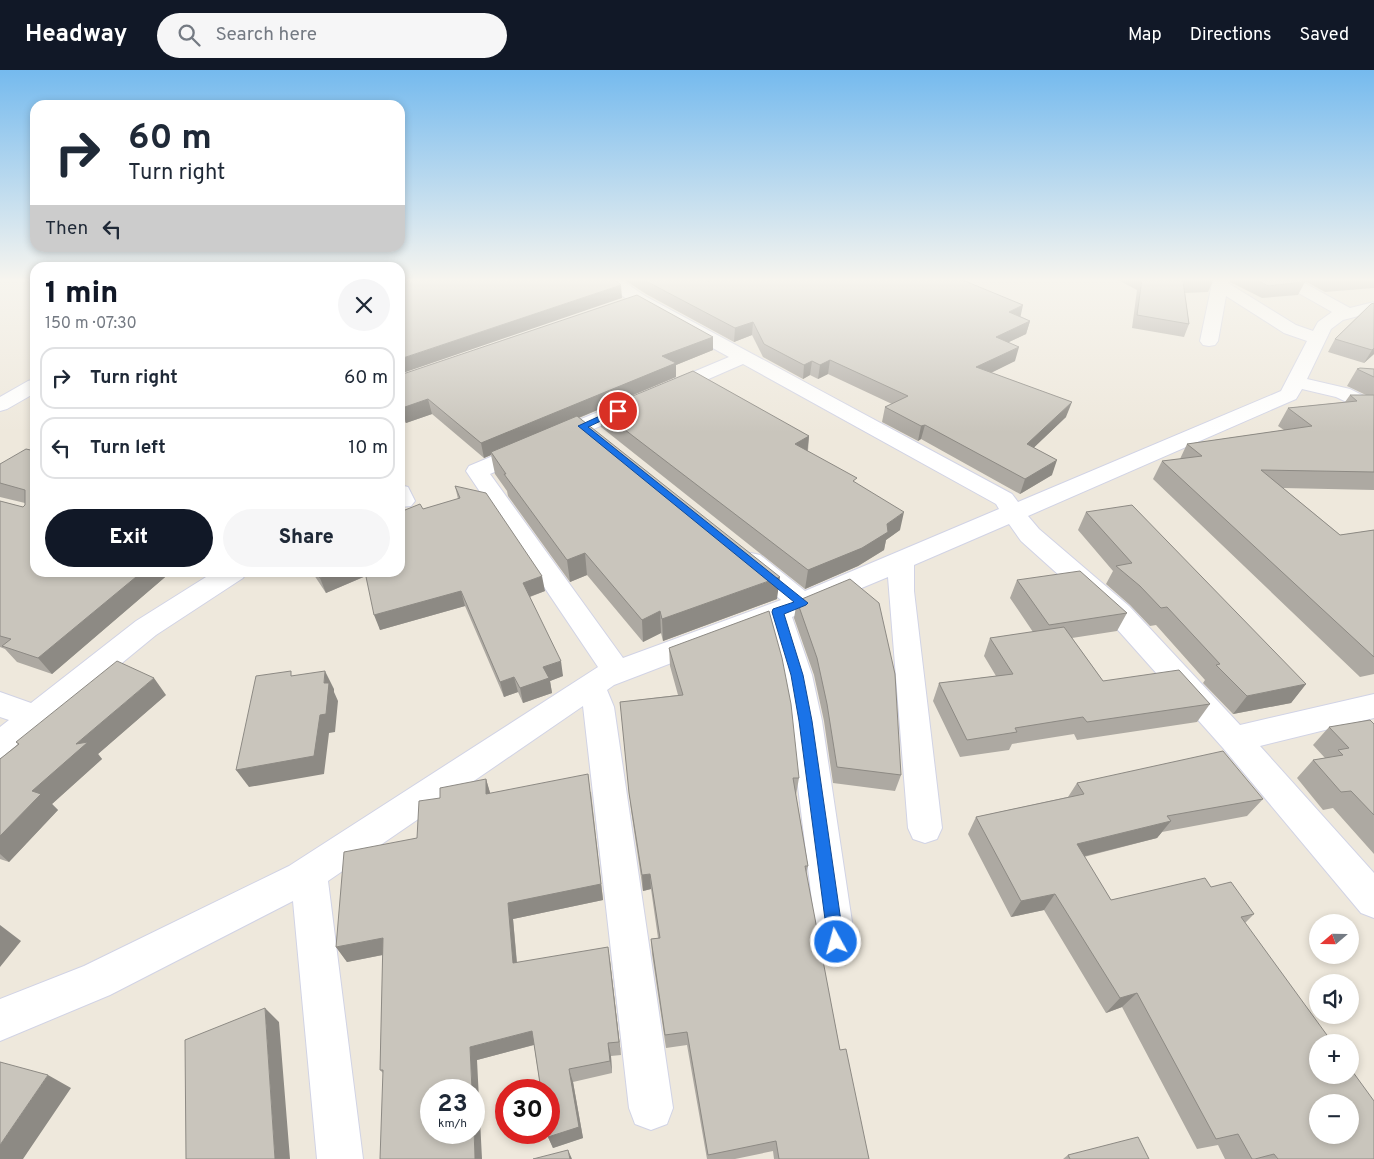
<!DOCTYPE html>
<html lang="en">
<head>
<meta charset="utf-8">
<style>
	:root { --surface:#fff; --page:#f6f6f7; --text:#1f2937; --muted:#747a83; --line:#e0e1e3; --accent:#111827 }
	body { margin:0; font-family:Overpass,sans-serif; background:var(--page); color:var(--text); height:100vh; display:flex; flex-direction:column; font-size:19px; white-space:nowrap }
	* { box-sizing:border-box; margin:0 }
	p { font-size:16px; color:var(--muted) }
	.icon { flex:none; width:28px; height:28px; fill:none; stroke:currentColor; stroke-width:2; stroke-linecap:round; stroke-linejoin:round }
	.map { position:relative; flex:1; overflow:hidden }
	.panel { position:absolute; left:30px; top:192px; width:375px; height:315px; display:flex; flex-direction:column; background:var(--surface); border-radius:15px; box-shadow:0 2px 8px #0003 }
	.panel>* { flex:none }
	.guide { position:absolute; left:30px; top:30px; width:375px; height:152px; border-radius:15px; box-shadow:0 2px 8px #0003; background:#fff; color:var(--text); overflow:hidden }
	.needle { width:32px; rotate:250deg }
	.controls { position:absolute; left:1309px; top:844px; display:grid; gap:10px }
	.controls a { display:grid; place-items:center; width:50px; height:50px; border-radius:50%; background:var(--surface); box-shadow:0 2px 8px #0003; font-size:25px }
	.speed { position:absolute; left:420px; top:1009px; display:flex; gap:10px; font-size:25px; font-weight:700; text-align:center }
	.speed>* { display:grid; place-content:center; width:65px; height:65px; border-radius:50%; background:var(--surface); box-shadow:0 2px 8px #0003; line-height:1 }
	.speed small { font-size:12px; font-weight:400 }
	.speed .limit { border:8px solid #d22; background:#fff; color:#111 }
	.pin { position:absolute; display:grid; place-items:center; width:42px; height:42px; color:#fff; margin:-21px; border:2px solid #fff; border-radius:50%; box-shadow:0 1px 5px #0007 }
	.me { position:absolute; width:55px; margin:-28px; rotate:353deg; stroke-linejoin:round; filter:drop-shadow(0 0 4px #0008) }
	.turn { display:flex; align-items:center; gap:18px; height:105px; padding:0 15px; font-size:22px }
	.turn .icon { width:65px; height:65px; stroke-width:2.5 }
	.turn b { display:block; font-size:35px; line-height:42px }
	.then { display:flex; align-items:center; height:48px; padding:0 15px; background:#0003; gap:10px; font-size:19px }
	.round { display:grid; place-items:center; flex:none; width:52px; height:52px; border-radius:26px; background:var(--page) }
	.overview { display:flex; align-items:center; justify-content:space-between; height:85px; padding:0 15px }
	h1 { font-size:30px; font-weight:800; line-height:38px; color:var(--accent) }
	.button { display:flex; gap:10px; margin-top:auto; padding:10px 15px }
	.button a { flex:1; height:58px; border-radius:30px; background:var(--accent); color:#fff; font-size:20px; font-weight:800; line-height:58px; text-align:center }
	.button a+a { background:var(--page); color:var(--text) }
	ul { padding:0; list-style:none }
	li { display:flex; align-items:center; gap:15px; height:62px; margin:0 10px 8px; padding:0 5px; border:2px solid var(--line); border-radius:15px }
	li div { flex:1 }
	li b { display:block; font-size:19px }
	li em { font-style:normal }
	header { display:flex; align-items:center; gap:30px; box-sizing:border-box; height:70px; padding:0 25px; background:var(--accent); color:#fff }
	header strong { font-size:24px }
	nav { display:flex; gap:28px; margin-inline-start:auto; font-size:18px }
	.search { width:350px; height:45px; background:var(--page); display:flex; align-items:center; gap:12px; box-sizing:border-box; padding:0 18px; border-radius:28px; color:var(--muted); font-size:19px }
	.map>svg:first-child { display:block }
	.lines { fill:none; stroke-linecap:round; stroke-linejoin:round }
	.minor-casing { stroke:#d1d3e5; stroke-width:2 }
	.minor { fill:#fff; fill-rule:evenodd }
	.wall { fill:#ada9a2 }
	.shaded-wall { fill:#8d8a84 }
	.building { fill:#c9c5bc; stroke:#8d8a84; fill-rule:evenodd }
	.route { fill:#1a73e8; stroke:#114b97 }
</style>
</head>
<body>
<header>
<strong>Headway</strong>
<div class="search"><svg class="icon" aria-label="search" viewBox="0 0 24 24"><circle cx="10" cy="10" r="6"/><path d="M15 15l6 6"/></svg>Search here</div>
<nav><a>Map</a><a>Directions</a><a>Saved</a></nav>
</header>
<div class="map">
<svg width="1374" height="1089" viewBox="0 0 1374 1089">
	<rect width="100%" height="100%" fill="#eee8dc"/>
	<g class="lines">
		<defs>
			<path id="minor" d="M601 209H620L645 226 1012 424 1018 432 1281 321 1307 271 1284 263 1226 226 1218 271 1215 275 1209 276 1203 275 1200 271 1213 209H1229L1228 213 1296 255 1313 261 1318 252 1332 242 1279 212 1277 209H1297L1350 238 1374 232V242L1343 250 1331 259 1307 309 1350 319 1374 331V345L1336 327 1302 319 1296 329 1028 446 1039 459 1129 536 1240 655 1374 624V648L1260 676 1374 803V848L1361 843 1223 678 1109 550 1021 471 1009 454 914 495V521L942 758 937 769 925 773 913 769 908 758 888 507 792 547 812 605 822 651 855 872 850 886 836 891 822 886 817 872 790 651 782 605 768 556 614 615 607 620 614 637 673 1038 667 1054 651 1060 635 1054 629 1038 583 636 328 811 363 1089H317L293 831 110 925 0 971V929L84 896 289 796 598 597 466 401 469 396 729 287 633 234ZM743 294 996 434 999 439 805 521 760 485 751 483 742 485 738 491 742 497 781 530 623 588 490 404Z
				M35 309V323L7 339 0 341V327L28 311Z
				M400 415 408 417 415 431 411 436 400 437Z
				M214 502H247L243 508 156 565 11 684 0 688V657L9 650 0 647V622L31 633 136 551Z"/>
		</defs>
		<use href="#minor" class="minor-casing"/>
		<use href="#minor" class="minor"/>
	</g>
	<path class="wall" d="M623 209H706L708 211 1020 246 1030 251 1026 264 1009 272 1015 291 991 303 1066 347 1034 377 1052 405 1020 424 921 369 918 371 882 352 885 337 892 334 828 304 818 309 810 305 803 309 763 287 752 265 734 272 646 224Z
		M1116 209H1214L1208 222 1185 223 1189 254 1184 267 1132 258 1137 220Z
		M1229 209H1299L1305 212 1298 225 1262 228 1230 212Z
		M1301 209H1374V218L1325 222Z
		M1374 233V284L1364 293 1328 282 1335 269Z
		M713 267V280L676 295V307L579 348 777 529 663 571 661 563 643 572 587 505 570 512 508 426 507 421 495 404 491 385 484 388 432 344 406 353 400 347V305Z
		M1357 299H1374V420L1283 418 1340 465 1374 460V604L1360 607 1153 409 1162 391 1180 389 1187 374 1284 360 1278 356 1288 338 1345 332 1350 325H1366L1347 316Z
		M599 340 809 366 808 381 856 413 900 460 886 470 884 480 858 496 805 519 601 357Z
		M35 381V502H171L52 604 17 592 5 579 0 577V431L23 437 25 435V433L0 427V394Z
		M455 416 545 521 530 527 563 606 550 611 552 623 523 633 518 622 504 627 465 536 380 560 366 506 326 523 312 502H400L423 439 458 429Z
		M1086 442 1306 614 1291 633 1233 644 1203 613 1205 610 1156 555 1150 556 1130 535 1106 514 1113 501 1078 460Z
		M1017 510 1127 543 1117 561 1072 568 1103 611 1210 634 1197 652 1077 670 1074 664 1012 674 1009 680 960 687 933 631 939 613 996 606 984 586 990 568 1033 562 1010 528Z
		M797 531 901 705 895 721 833 713 824 651 814 605 794 548Z
		M669 578 799 708 796 725 808 796 806 804 840 980 869 1089H774L773 1081 735 1089H707L687 975 666 978 652 884 651 869 658 868 651 819 643 821 631 740 620 632 678 625 670 596Z
		M166 625 98 684 102 689 52 734 58 740 9 792 0 789V689L18 674 16 672Z
		M1374 654V784L1333 738 1323 740 1297 708 1313 690 1325 688 1313 675 1329 657Z
		M486 709 490 723 591 722 603 830 513 849 517 892 610 891 621 985 611 986 612 1003 573 1012 583 1068 553 1078 548 1067 534 975 477 990 383 1003 380 1000 383 885 347 892 336 877 417 768 440 728Z
		M1077 713 1263 729 1247 746 1162 762 1157 768 1084 787 1111 830 1211 817 1254 844 1245 853 1374 1089H1225L1218 1075 1197 1079 1122 937 1106 943 1044 840 1011 847 968 764 976 747 1068 727Z
		M1068 1085 1149 1089H1063Z"/>
	<path class="shaded-wall" d="M621 215 622 228 400 304V289Z
		M1023 235 1020 249 1009 242Z
		M1030 251 1026 264 992 280 996 267Z
		M753 252 752 265 734 272 735 258Z
		M713 267V280L676 295V307L492 384 491 382V385L484 388 481 373 662 286Z
		M1019 277 1015 291 972 312 976 297Z
		M1374 278V284L1364 293 1372 280Z
		M830 290 828 304 818 309 820 295Z
		M812 291 810 305 803 309 804 295Z
		M428 329 432 344 406 353 402 338Z
		M1072 332 1066 347 1022 389 1027 374Z
		M925 355 921 369 918 371 921 356Z
		M809 366 807 384 795 374Z
		M1057 390 1052 405 1020 424 1025 409Z
		M904 442 900 460 886 470 884 480 858 496 805 519 808 500 887 454Z
		M585 483 587 505 570 512 567 490Z
		M142 502H171L52 604 38 588Z
		M332 502H366L368 505 326 523 320 508Z
		M542 506 545 521 526 528 523 513Z
		M780 507 777 529 663 571 662 549Z
		M461 521 465 536 380 560 374 545Z
		M660 541 661 563 643 572 642 550Z
		M561 591 563 606 550 611 552 623 523 633 520 618 543 597Z
		M325 601 334 619V622L338 631 335 662 329 663 324 704 249 717 236 700 324 613Z
		M514 607 518 622 504 627 500 612Z
		M154 608 166 625 98 684 102 689 52 734 58 740 9 792 0 784V766L32 721 76 674Z
		M1306 614 1291 633 1233 644 1247 626Z
		M588 704 603 830 513 849 518 908 513 893 508 833Z
		M486 709 491 726 486 724Z
		M1171 751 1157 768 1065 791 1077 774Z
		M650 804 651 819 643 821 642 805Z
		M1055 824 1044 840 1011 847 1021 831Z
		M0 855 21 871 0 897Z
		M383 868 392 883 347 892 336 877Z
		M608 877 610 891 621 985 619 972Z
		M1137 923 1122 937 1106 943 1120 928Z
		M265 938 279 952 290 1089H275Z
		M532 961 537 974 477 990 482 1089H475L474 1058V1020H472L470 977Z
		M608 973 611 986 612 1003 610 991Z
		M569 999 573 1012 583 1068 553 1078 548 1067Z
		M48 1005 71 1018 23 1089H0V1075Z
		M568 1080 572 1089H570Z"/>
	<path class="building" d="M400 209H614L621 215 400 289Z
		M642 209H706L708 211 713 209H960L1023 235 1009 242 1030 251 996 267 1019 277 976 297 1072 332 1027 374 1057 390 1025 409 925 355 921 356 885 337 908 326 830 290 820 295 812 291 804 295 764 274 753 252 735 258Z
		M1142 209H1214L1183 211 1189 254 1137 245Z
		M1255 209H1299L1305 212 1268 216Z
		M637 225 713 267 662 286 676 293 481 373 428 329 402 338 400 336V305Z
		M1374 233V278L1372 280 1335 269 1371 234Z
		M1360 298 1374 299V307L1357 299Z
		M693 301 809 366 795 374 857 408 853 411 904 442 887 454 888 462 862 478 808 500 599 340Z
		M1350 325H1374V402L1261 400 1340 465 1374 460V587L1162 391 1202 386 1187 374 1312 356 1288 338 1357 331Z
		M577 346 780 507 662 549 660 541 642 550 585 483 567 490 504 404H506L491 382Z
		M26 379 35 381V502H142L38 588 2 576 11 569 0 566V431L23 437 25 435V420L0 413V394Z
		M455 416 486 423 542 506 523 513 561 591 543 597 549 608 520 618 514 607 500 612 461 521 374 545 365 502H400V442L420 434 423 439 460 428Z
		M1132 435 1306 614 1247 626 1216 595 1220 594 1167 537 1161 538 1140 516 1116 496 1132 493 1086 442Z
		M1080 501 1127 543 1049 555 1017 510Z
		M316 502H332L320 508Z
		M850 509 879 533 895 604 901 705 837 697 827 634 817 588 797 531Z
		M769 541 782 588 791 634 799 708H793L808 796H805L840 980 846 979 869 1089H779L776 1071 708 1085 687 962 665 965 651 869 660 868 650 804 642 805 629 723 620 632 683 625 669 578Z
		M1064 557 1103 611 1179 600 1210 634 1087 652 1083 647 1015 658 1017 662 967 670 939 613 1013 604 990 568Z
		M117 591 154 608 76 674 88 672 32 721 41 724 0 766V689L19 674 16 672Z
		M291 601V606L325 601 324 613H329L326 644 320 645 314 686 236 700 256 606Z
		M1370 650 1374 654V745L1351 721 1341 722 1313 690 1343 685 1338 680 1349 678 1329 657Z
		M1223 681 1263 729 1167 746 1171 751 1077 774 1111 830 1205 808 1211 817 1231 812 1254 844 1241 847 1332 972H1318V1005H1350V998L1374 1031V1089H1278L1274 1084 1255 1089H1252L1238 1064 1216 1069 1137 923 1120 928 1055 824 1021 831 976 747 1084 724 1077 713ZM1318 1032H1350V1065H1318Z
		M588 704 601 814 508 833 513 893 608 877 619 972 608 973 610 991 569 999 579 1057 548 1067 547 1062H549V1020H541L532 961 470 977 472 1020H431V1062H474V1058L475 1089H380L383 1000H380L383 868 336 877 344 782 417 768 419 731 440 728V718L486 709V724Z
		M265 938 275 1089H186L185 970Z
		M0 992 48 1005 0 1075Z
		M1138 1067 1149 1089H1070L1068 1085Z
		M568 1080 570 1089H533Z"/>
	<linearGradient id="sky" x2="0" y2="1"><stop stop-color="#75baee"/><stop offset="0.58" stop-color="#f7f5ef"/><stop offset="1" stop-color="#f7f5ef" stop-opacity="0"/></linearGradient>
	<rect width="1374" height="362" fill="url(#sky)"/>
	<path class="route" d="M615 339 622 341 588 357 808 533 806 535 784 544 803 605 812 651 844 872 841 878 836 880 830 878 828 872 799 651 791 605 772 542 773 539 794 532 578 356Z"/>
</svg>
<div class="controls">
<a><svg class="needle" viewBox="-14 -14 28 28"><path d="M0-13l5 13h-10z" fill="#e53935"/><path d="M0 13l5-13h-10z" fill="#747a83"/></svg></a>
<a><svg class="icon" aria-label="sound" viewBox="0 0 24 24"><path d="M4 9h4l5-4v14l-5-4H4zM17 9q2 3 0 6"/></svg></a>
<a>+</a>
<a>−</a>
</div>
<div class="speed"><div>23<small>km/h</small></div><div class="limit">30</div></div>
<div class="pin" style="left:618px;top:341px;background:#d93025"><svg class="icon" aria-label="arrive" viewBox="0 0 24 24"><path d="M6 21V4h12l-3 4 3 4H6"/></svg></div>
<svg class="me" style="left:836px;top:872px" viewBox="-20 -20 40 40"><circle r="17" fill="#1a73e8" stroke="#fff" stroke-width="3"/><path d="M0-11L8 9 0 5-8 9z" fill="#fff"/></svg>
<div class="guide">
<div class="turn"><svg class="icon" aria-label="right" viewBox="0 0 24 24"><path d="M7 20v-9h11M14 6l5 5-5 5"/></svg><div><b>60 m</b>Turn right</div></div>
<div class="then">Then<svg class="icon" aria-label="left" viewBox="0 0 24 24"><path d="M17 20v-9H6M10 6l-5 5 5 5"/></svg></div>
</div>
<section class="panel">
<div class="overview"><div><h1>1 min</h1><p>150 m · 07:30</p></div><a class="round"><svg class="icon" aria-label="close" viewBox="0 0 24 24"><path d="M6 6l12 12M18 6L6 18"/></svg></a></div>
<ul>
<li><svg class="icon" aria-label="right" viewBox="0 0 24 24"><path d="M7 20v-9h11M14 6l5 5-5 5"/></svg><div><b>Turn right</b></div><em>60 m</em></li>
<li><svg class="icon" aria-label="left" viewBox="0 0 24 24"><path d="M17 20v-9H6M10 6l-5 5 5 5"/></svg><div><b>Turn left</b></div><em>10 m</em></li>
</ul>
<div class="button"><a>Exit</a><a>Share</a></div>
</section>
</div>
</body>
</html>
